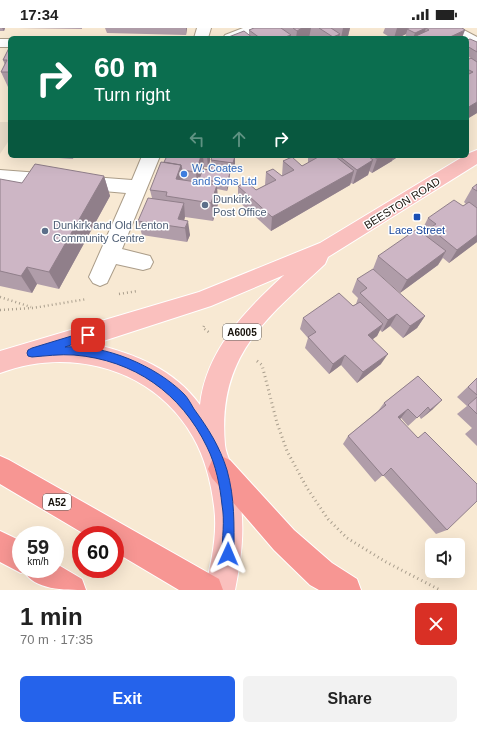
<!DOCTYPE html>
<html lang="en">
<head>
<meta charset="utf-8">
<style>
	:root { --surface:#fff; --page:#f2f2f2; --text:#222; --muted:#767676; --accent:#2563eb }
	body { margin:0; font-family:Arial,sans-serif; background:var(--page); color:var(--text); height:100vh; display:flex; flex-direction:column; font-size:15px; white-space:nowrap }
	* { box-sizing:border-box; margin:0 }
	p { font-size:13px; color:var(--muted) }
	.icon { flex:none; width:22px; height:22px; fill:none; stroke:currentColor; stroke-width:2; stroke-linecap:round; stroke-linejoin:round }
	.map { position:relative; height:562px; overflow:hidden }
	.drawer { display:flex; flex-direction:column; background:var(--surface); flex:1 }
	.drawer>* { flex:none }
	.top-card { position:absolute; left:8px; top:8px; width:461px; height:122px; border-radius:6px; box-shadow:0 4px 16px #0002; background:#0b6e4f; color:#fff; overflow:hidden }
	.controls { position:absolute; left:425px; top:510px; display:grid; gap:8px }
	.controls a { display:grid; place-items:center; width:40px; height:40px; border-radius:6px; background:var(--surface); box-shadow:0 4px 16px #0002; font-size:20px }
	.speed { position:absolute; left:12px; top:498px; display:flex; gap:8px; font-size:20px; font-weight:700; text-align:center }
	.speed>* { display:grid; place-content:center; width:52px; height:52px; border-radius:50%; background:var(--surface); box-shadow:0 4px 16px #0002; line-height:1 }
	.speed small { font-size:10px; font-weight:400 }
	.speed .limit { border:6px solid #d22; background:#fff; color:#111 }
	.pin { position:absolute; display:grid; place-items:center; width:34px; height:34px; color:#fff; margin:-17px; border-radius:8px; box-shadow:0 2px 6px #0006 }
	.me { position:absolute; width:44px; margin:-22px; rotate:1deg; stroke-linejoin:round; filter:drop-shadow(0 0 3px #0008) }
	.turn { display:flex; align-items:center; gap:14px; height:84px; padding:0 20px; font-size:18px }
	.turn .icon { width:52px; height:52px; stroke-width:2.5 }
	.turn b { display:block; font-size:28px; line-height:34px }
	.lanes { display:flex; align-items:center; height:38px; padding:0 20px; background:#0003; justify-content:center; gap:20px; direction:ltr }
	.lanes .off { opacity:.35 }
	.round { display:grid; place-items:center; flex:none; width:42px; height:42px; border-radius:6px; background:var(--page) }
	.headline { display:flex; align-items:center; justify-content:space-between; height:68px; padding:0 20px }
	h1 { font-size:24px; font-weight:600; line-height:30px }
	.primary-button { display:flex; gap:8px; margin-top:auto; padding:8px 20px }
	.primary-button a { flex:1; height:46px; border-radius:6px; background:var(--accent); color:#fff; font-size:16px; font-weight:600; line-height:46px; text-align:center }
	.primary-button a+a { background:var(--page); color:var(--text) }
	.status { display:flex; justify-content:space-between; align-items:center; height:28px; padding:0 20px; background:var(--surface); direction:ltr }
	.status svg { height:11px; fill:currentColor }
	.map>svg:first-child { display:block }
	.education { fill:#e9dbc8 }
	.lines { fill:none; stroke-linecap:round; stroke-linejoin:round }
	.minor-casing { stroke:#ab9d89; stroke-width:2 }
	.major-casing { stroke:#fff; stroke-width:2 }
	.highway-casing { stroke:#fff; stroke-width:2 }
	.path-far1 { stroke:#a99e8d; stroke-width:2.5; stroke-dasharray:1 3; stroke-linecap:butt }
	.path { stroke:#a99e8d; stroke-width:3; stroke-dasharray:1 3.5; stroke-linecap:butt }
	.minor { fill:#fff; fill-rule:evenodd }
	.major { fill:#fac0be; fill-rule:evenodd }
	.highway { fill:#f79693; fill-rule:evenodd }
	.wall { fill:#b09da9; fill-rule:evenodd }
	.shaded-wall { fill:#907f8a }
	.building { fill:#cdb6c5; stroke:#907f8a }
	.route { fill:#2563eb; stroke:#184099 }
	.shop-dot { fill:#3f7fe0; stroke:#fff; stroke-width:1.5 }
	.service-dot { fill:#5c6f8a; stroke:#fff; stroke-width:1.5 }
	.transit-dot { fill:#1a4fb4; stroke:#fff; stroke-width:1.5 }
	.labels { text-anchor:middle; stroke-width:3; stroke-linejoin:round; paint-order:stroke }
	.shield { fill:#fff; stroke:#5d5954; stroke-width:1 }
	.shield-label { font-size:10px; font-weight:bold; fill:#17120b }
	.shop-label { font-size:11px; fill:#366cbe; stroke:#fff; text-anchor:start }
	.service-label { font-size:11px; fill:#4e5e75; stroke:#fff; text-anchor:start }
	.street-label { font-size:11px; fill:#17120b; stroke:#fff }
	.transit-label { font-size:11px; fill:#164399; stroke:#fff }
</style>
</head>
<body>
<div class="status"><b>17:34</b><svg viewBox="0 0 49 12"><path d="M0 12V9h3v3zM5 12V6h3v6zM10 12V3h3v9zM15 12V0h3v12zM26 1h20v11H26zM47 4h2v5h-2z"/></svg></div>
<div class="map">
<svg width="477" height="562" viewBox="0 0 477 562">
	<rect width="100%" height="100%" fill="#f8e9d3"/>
	<path class="education" d="M0 94H10V111L0 126Z"/>
	<g class="lines">
		<defs>
			<path id="minor" d="M197 0H211L208 10H194Z
				M243 0H262C254 11 235 10 223 10L225 7Z
				M443 0H460L477 9V19L467 15V10C458 10 448 8 443 0Z
				M0 11H10V19H0Z
				M142 128H160L122 221 150 228 153 234 150 240 143 242 116 236 107 255 100 258 93 255 89 249 126 165 0 154V142L132 152Z"/>
			<path id="major" d="M477 122V136L328 229 325 236C266 291 217 327 225 417 226 428 234 440 236 451 246 491 243 522 235 562H205C211 535 218 506 214 478 211 454 205 430 193 409 155 341 71 318 0 345V323L199 264 320 215 464 128H467V126ZM284 247C246 282 206 322 200 377 174 341 135 326 94 316L211 278Z"/>
			<path id="highway" d="M0 428 9 432 219 551 223 562H179L115 524V507H86L0 456Z
				M221 428 230 432 294 502 332 535 357 551 361 562H319L310 557 274 522 212 450 208 441 212 432Z
				M0 503 21 513V541H55V535L82 551 86 562C64 562 34 562 24 543L21 545 0 534Z"/>
		</defs>
		<use href="#minor" class="minor-casing"/>
		<use href="#major" class="major-casing"/>
		<use href="#highway" class="highway-casing"/>
		<path class="path-far1" d="M119 266 138 263
			M0 269 31 279
			M0 282 33 280 87 271
			M204 298 203 300 210 305"/>
		<path class="path" d="M257 333 262 337 277 395 287 423 307 460 328 491 347 510 386 534 440 562"/>
		<use href="#minor" class="minor"/>
		<use href="#major" class="major"/>
		<use href="#highway" class="highway"/>
	</g>
	<path class="wall" d="M0 0H5L4 3H0Z
		M19 0H82V1Z
		M105 0H187L186 7 107 5Z
		M254 0H350L348 8 343 10H226L249 7V2Z
		M385 0H462V10H405L406 6 398 10H391L383 5Z
		M467 12 477 14V85L467 91V32L471 30 467 28Z
		M10 18V59H8L1 44 5 37 3 32Z
		M31 128H74L73 131Z
		M167 128H235V136L233 143 229 142 230 153 227 163 217 161 218 176 213 193 185 189 184 192 190 207 187 214 142 207 138 193 152 170 150 162ZM210 129H212L211 132 212 140 211 142 203 141 204 139H208L210 133Z
		M308 128H399L393 132 392 133 372 145 369 143 368 147 353 156 351 155 350 157 271 203 238 173V158L256 162 265 157 266 144 282 148 283 133 302 138 308 135Z
		M104 148 110 168 59 261 37 256 32 265 0 258V152L22 155Z
		M477 156V214L449 235 443 230 438 237 400 265 373 241 378 228 421 204 428 190 463 178 466 176 464 174 472 160Z
		M357 251 425 288 417 300 403 310 390 298 382 304 380 302 377 308 373 311 381 336 357 355 341 337 329 346 305 320 308 310 300 301 303 290 353 278 356 276 358 270 352 264Z
		M418 348 433 381 421 391 419 388 408 398 401 390 400 391 447 502 436 506 383 447 375 454 343 416 348 408 378 383 384 375Z
		M477 350V418L465 406 472 400 457 386 467 378 457 369Z"/>
	<path class="shaded-wall" d="M2 0H5L4 3Z
		M186 0H187L186 7Z
		M302 0H311L309 10H296L297 3Z
		M343 0H350L348 8 343 10H341Z
		M397 0H408L406 6 398 10H394Z
		M426 0 423 10 416 8 415 10H413L415 5Z
		M465 2 462 10H448Z
		M340 6 339 10H332L333 9Z
		M291 7V10H285V9Z
		M477 74V85L467 91V80Z
		M201 128H203L204 139 200 151H199V152L197 158 196 144Z
		M207 128H210V133L208 139Z
		M235 128V136L233 143V135Z
		M381 128H394L392 133 372 145 377 131Z
		M394 128H399L393 132Z
		M373 132 368 147 353 156 357 142Z
		M181 137 184 156 178 170 176 151Z
		M229 140 230 153 227 163V145Z
		M354 143 350 157 271 203 272 189Z
		M104 148 110 168 59 261 49 244Z
		M217 157 218 176 213 193 211 175Z
		M184 175 185 189 182 200 178 191Z
		M188 193 190 207 187 214 185 200Z
		M477 207V214L449 235 457 222Z
		M446 223 438 237 400 265 407 252Z
		M27 239 37 256 32 265 21 248Z
		M397 286 390 298 382 304 388 292Z
		M425 288 417 300 403 310 410 298Z
		M383 296 377 308 363 318 368 307Z
		M388 326 381 336 357 355 363 344Z
		M345 327 341 337 329 346 333 336Z
		M442 372 433 381 421 391 430 382Z
		M408 381 401 390 391 398 398 389Z"/>
	<path class="building" d="M254 0H281L291 7 285 9 287 10H260L249 2Z
		M293 0H302L297 3Z
		M319 0H331L340 6 333 9Z
		M409 0H462L465 2 448 10H445L444 9 442 10H419L416 8 429 2 426 0 415 5 407 1Z
		M244 3 253 10H226Z
		M470 11 477 14V24L467 18V12Z
		M10 18V44H1L7 32H3Z
		M471 30 477 34V74L467 80V47L473 44 467 41V32Z
		M167 128H201L196 144 182 142 181 137 164 134Z
		M212 128H235L233 135 211 132Z
		M320 128H335L354 143 272 189 238 158 247 154 256 162 276 152 266 144 273 141 282 148 294 142 283 133 292 129 302 138Z
		M339 128H368L373 132 357 142Z
		M373 128H381L377 131Z
		M161 134 181 137 176 151 217 157 211 175 166 168 167 164 150 162Z
		M35 136 104 148 49 244 27 239 21 248 0 243V151L22 155Z
		M212 137 229 140 227 145H230L227 155 199 151 203 141 211 142Z
		M477 156V163L472 160Z
		M148 170 184 175 178 191 188 193 185 200 138 193Z
		M454 172 463 178 469 174 477 180V207L457 222 430 200 436 196 428 190Z
		M417 201 446 223 407 252 378 228Z
		M373 241 425 288 410 298 397 286 388 292 360 265 367 260 357 251Z
		M339 265 353 278 360 274 383 296 368 307 388 326 363 344 345 327 333 336 308 309 316 304 303 290Z
		M418 348 442 372 430 382 428 379 417 390 408 381 398 389 418 410 425 404 477 456V473L447 502 391 440 383 448 348 408 386 377 384 375Z
		M477 350V367L468 359Z
		M477 369V386L468 377Z"/>
	<path class="route" d="M88 303 91 304 93 307 91 310 65 319C105 316 156 338 184 366 188 370 191 376 194 381 208 400 220 419 227 442 235 471 234 496 234 526L232 530 228 532 223 530 222 526C222 510 225 493 222 477 220 458 216 437 207 419 181 365 134 332 74 327 60 326 45 328 32 329L28 328 27 325 28 322 32 320Z"/>
	<circle class="shop-dot" cx="184" cy="146" r="4"/>
	<g class="service-dot">
		<circle cx="205" cy="177" r="4"/>
		<circle cx="45" cy="203" r="4"/>
	</g>
	<rect class="transit-dot" x="413" y="185" width="8" height="8" rx="2"/>
	<g class="labels">
		<g class="shield">
			<rect x="223" y="296" width="38" height="16" rx="3"/>
			<rect x="43" y="466" width="28" height="16" rx="3"/>
		</g>
		<g class="shield-label">
			<text x="242" y="308">A6005</text>
			<text x="57" y="478">A52</text>
		</g>
		<g class="shop-label">
			<text x="192" y="144">W. Coates<tspan x="192" dy="13">and Sons Ltd</tspan></text>
		</g>
		<g class="service-label">
			<text x="213" y="175">Dunkirk<tspan x="213" dy="13">Post Office</tspan></text>
			<text x="53" y="201">Dunkirk and Old Lenton<tspan x="53" dy="13">Community Centre</tspan></text>
		</g>
		<g class="street-label">
			<text transform="translate(402 175) rotate(-32)" y="4">BEESTON ROAD</text>
		</g>
		<g class="transit-label">
			<text x="417" y="206">Lace Street</text>
		</g>
	</g>
</svg>
<div class="controls">
<a><svg class="icon" aria-label="sound" viewBox="0 0 24 24"><path d="M4 9h4l5-4v14l-5-4H4zM17 9q2 3 0 6"/></svg></a>
</div>
<div class="speed"><div>59<small>km/h</small></div><div class="limit">60</div></div>
<div class="pin" style="left:88px;top:307px;background:#d93025"><svg class="icon" aria-label="arrive" viewBox="0 0 24 24"><path d="M6 21V4h12l-3 4 3 4H6"/></svg></div>
<svg class="me" style="left:228px;top:526px" viewBox="-20 -20 40 40"><path d="M0-17L14 15 0 8-14 15z" fill="#2563eb" stroke="#fff" stroke-width="4"/></svg>
<div class="top-card">
<div class="turn"><svg class="icon" aria-label="right" viewBox="0 0 24 24"><path d="M7 20v-9h11M14 6l5 5-5 5"/></svg><div><b>60 m</b>Turn right</div></div>
<div class="lanes"><svg class="icon off" aria-label="left" viewBox="0 0 24 24"><path d="M17 20v-9H6M10 6l-5 5 5 5"/></svg><svg class="icon off" aria-label="ahead" viewBox="0 0 24 24"><path d="M12 20V5M6 11l6-6 6 6"/></svg><svg class="icon" aria-label="right" viewBox="0 0 24 24"><path d="M7 20v-9h11M14 6l5 5-5 5"/></svg></div>
</div>
</div>
<section class="drawer">
<div class="headline"><div><h1>1 min</h1><p>70 m · 17:35</p></div><a class="round" style="background:#d93025;color:#fff"><svg class="icon" aria-label="close" viewBox="0 0 24 24"><path d="M6 6l12 12M18 6L6 18"/></svg></a></div>
<div class="primary-button"><a>Exit</a><a>Share</a></div>
</section>
</body>
</html>
